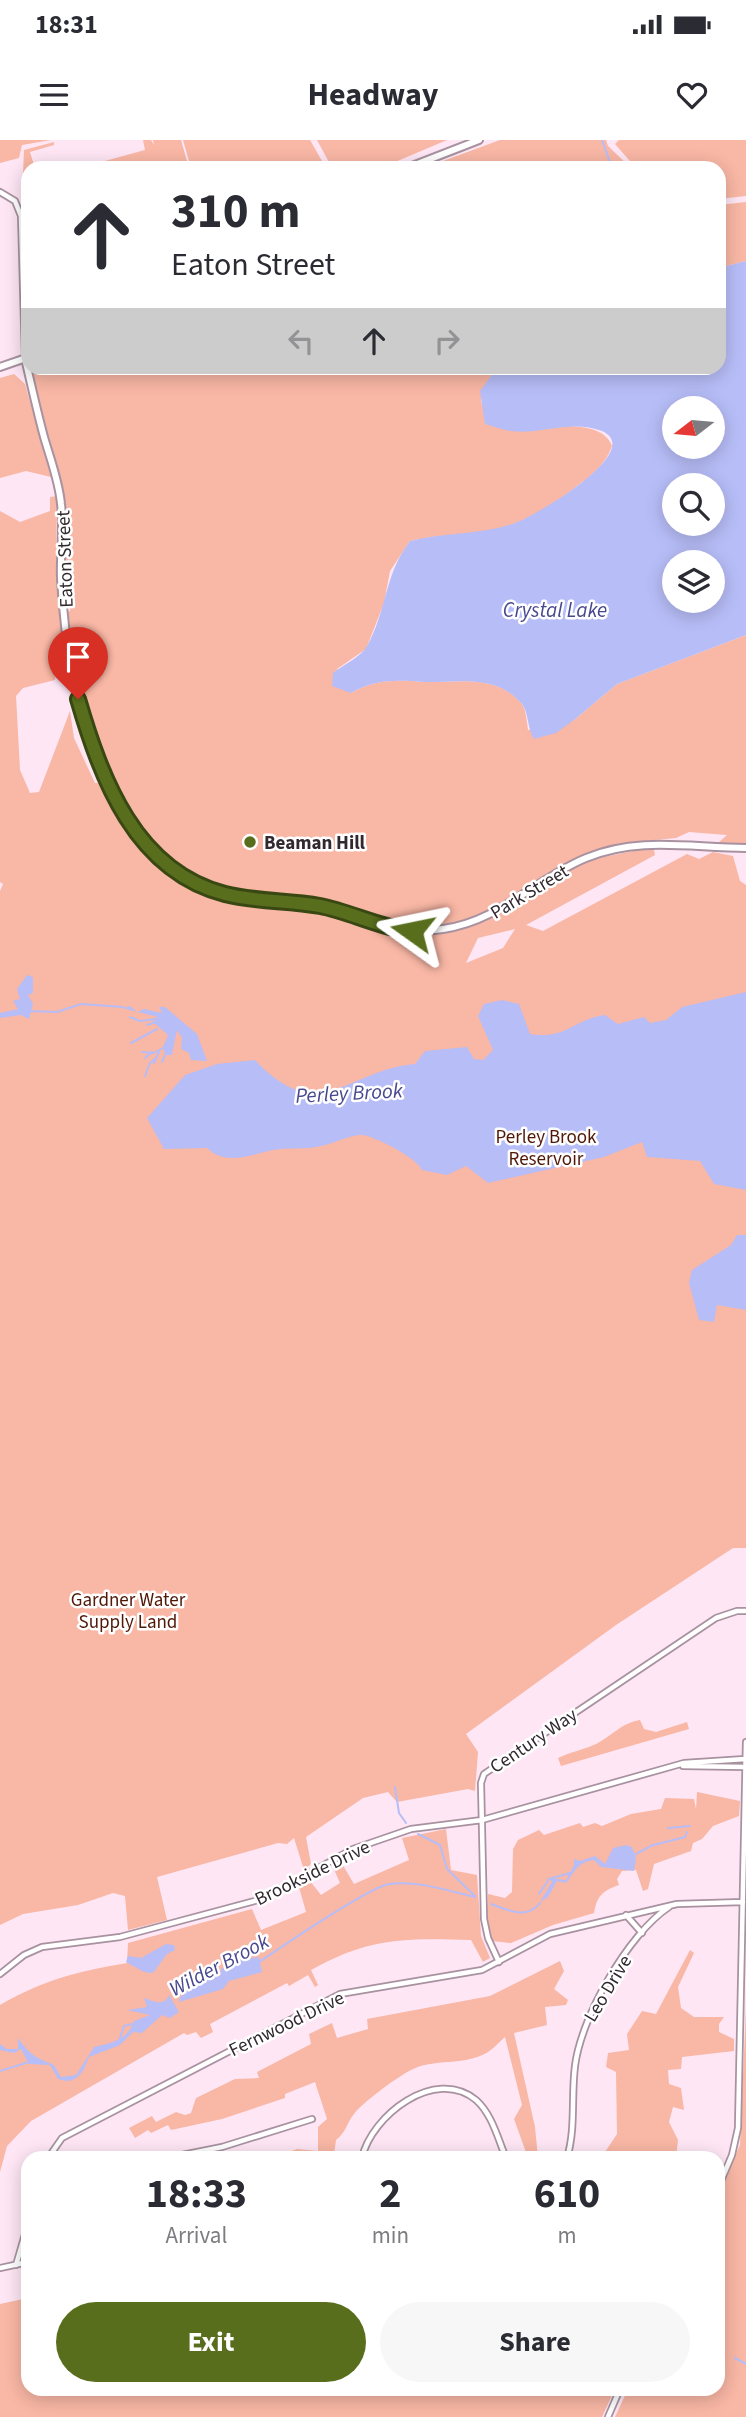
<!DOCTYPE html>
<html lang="en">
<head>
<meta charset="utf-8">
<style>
	:root { --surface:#fff; --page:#f7f7f7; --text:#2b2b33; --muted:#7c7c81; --accent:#586e1d }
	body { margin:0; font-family:"Source Sans 3",sans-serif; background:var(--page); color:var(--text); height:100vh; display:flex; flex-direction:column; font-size:26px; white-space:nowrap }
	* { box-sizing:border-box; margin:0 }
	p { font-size:23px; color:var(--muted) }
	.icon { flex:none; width:38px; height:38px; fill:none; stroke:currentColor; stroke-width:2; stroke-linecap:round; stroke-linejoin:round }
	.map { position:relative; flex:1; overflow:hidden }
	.details { position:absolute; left:21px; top:2011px; width:704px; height:245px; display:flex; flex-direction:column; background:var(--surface); border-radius:21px; box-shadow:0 4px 18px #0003 }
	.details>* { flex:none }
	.hud { position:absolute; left:21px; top:21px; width:705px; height:214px; border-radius:21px; box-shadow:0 4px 18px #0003; background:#fff; color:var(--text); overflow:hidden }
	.needle { width:46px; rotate:254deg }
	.tools { position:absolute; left:662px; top:256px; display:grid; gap:14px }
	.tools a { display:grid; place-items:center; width:63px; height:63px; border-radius:50%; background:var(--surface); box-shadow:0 4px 18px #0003; font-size:35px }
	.pin { position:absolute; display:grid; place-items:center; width:60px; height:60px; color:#fff; margin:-72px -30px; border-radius:50% 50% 50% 0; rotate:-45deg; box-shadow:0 0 7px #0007 }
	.pin .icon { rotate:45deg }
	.me { position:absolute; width:77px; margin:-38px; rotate:282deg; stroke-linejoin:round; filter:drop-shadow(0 0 5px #0008) }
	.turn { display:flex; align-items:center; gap:24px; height:147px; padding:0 35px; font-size:32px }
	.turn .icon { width:91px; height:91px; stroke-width:2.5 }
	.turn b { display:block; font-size:49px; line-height:60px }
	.lanes { display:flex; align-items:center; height:66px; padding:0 35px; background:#0003; justify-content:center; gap:35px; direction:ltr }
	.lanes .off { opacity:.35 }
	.eta { display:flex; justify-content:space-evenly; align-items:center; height:119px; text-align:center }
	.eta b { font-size:42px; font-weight:700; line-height:49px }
	.primary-button { display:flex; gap:14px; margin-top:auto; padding:14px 35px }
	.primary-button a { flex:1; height:80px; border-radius:42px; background:var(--accent); color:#fff; font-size:28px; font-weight:700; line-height:80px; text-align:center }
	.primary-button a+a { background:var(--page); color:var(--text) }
	.status { display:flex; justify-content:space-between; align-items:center; height:49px; padding:0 35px; background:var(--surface); direction:ltr }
	.status svg { height:19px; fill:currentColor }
	header { display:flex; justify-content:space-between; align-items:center; height:91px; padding:0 35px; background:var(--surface); font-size:32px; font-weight:700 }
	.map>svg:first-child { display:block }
	.green { fill:#f9b7a5; fill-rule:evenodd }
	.water { fill:#b7bdf7; fill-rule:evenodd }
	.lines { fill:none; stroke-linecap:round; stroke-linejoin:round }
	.stream { stroke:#b7bdf7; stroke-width:2 }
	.street-casing { stroke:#a892a0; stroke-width:8 }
	.secondary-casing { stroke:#a892a0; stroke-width:10 }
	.street { stroke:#fff; stroke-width:4.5 }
	.secondary { stroke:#fff; stroke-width:6 }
	.route-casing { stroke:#394813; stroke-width:18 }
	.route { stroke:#586e1d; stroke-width:12 }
	.poi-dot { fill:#586e1d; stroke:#fff; stroke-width:2.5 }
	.labels { text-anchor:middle; stroke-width:5; stroke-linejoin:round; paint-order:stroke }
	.street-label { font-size:19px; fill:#32292f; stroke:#fff }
	.poi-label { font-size:19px; font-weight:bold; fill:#32292f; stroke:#fff; text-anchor:start }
	.park-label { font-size:19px; fill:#511807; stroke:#fff }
	.water-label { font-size:21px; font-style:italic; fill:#48488e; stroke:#fff }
</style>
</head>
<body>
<div class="status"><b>18:31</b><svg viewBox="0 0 49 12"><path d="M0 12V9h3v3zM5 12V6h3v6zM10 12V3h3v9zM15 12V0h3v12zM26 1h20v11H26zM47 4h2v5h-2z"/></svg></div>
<header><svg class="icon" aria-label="menu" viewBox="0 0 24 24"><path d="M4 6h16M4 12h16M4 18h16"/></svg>Headway<svg class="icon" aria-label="heart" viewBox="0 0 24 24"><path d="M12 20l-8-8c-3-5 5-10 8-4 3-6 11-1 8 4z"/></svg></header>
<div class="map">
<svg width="746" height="2277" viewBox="0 0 746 2277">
	<rect width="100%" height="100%" fill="#fee6f5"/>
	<path class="green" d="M0 0H51L22 5 19 18 0 23Z
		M143 0H151L154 5 153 0H181L189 28H79L145 10Z
		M183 0H310L326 28H191Z
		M317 0H447L381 28H332Z
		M500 0H606L608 6 631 28H424Z
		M619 0H746V56L719 59V28H636L615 4Z
		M54 2V5L30 12 35 28H28V140L22 56 24 10Z
		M746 62V121L719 128V65Z
		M31 228H497C470 265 479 267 513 291 539 288 601 276 612 306 606 324 592 335 577 346 548 369 513 390 474 393 452 395 432 396 410 401L390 431 384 463 366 509 337 529 351 553C376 539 396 540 424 542 457 543 497 533 522 564 526 570 527 582 528 590L574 580 617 544 746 495V705L718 703 727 695 689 692 676 698 633 702 601 709 581 716 491 772 486 781 574 728 594 719 648 708 654 710 655 715 526 785 543 791 687 714 699 719 713 712 733 716 740 741 746 745V1408H733L616 1485 466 1594 478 1612 475 1651 468 1649 397 1662 388 1652 363 1658 306 1697 311 1724 304 1730 294 1698 287 1704 278 1703 157 1737 167 1780 128 1790 125 1756 113 1753 78 1765 23 1774 0 1785V751L3 744 0 742V371L20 382 50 371V357L57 356 56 433 61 473 70 471 64 414 66 367ZM75 526C82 581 107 657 144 699 162 719 185 727 206 740L178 734 137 700 101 643H95L74 598 70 571 39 652 30 653 20 630 16 556 23 548 55 540 56 531ZM515 789 503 808 466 823 478 798Z
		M14 234 25 244 51 337 26 331 0 338V238Z
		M640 1580 644 1589 656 1592 687 1582 689 1589 561 1626 558 1618C570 1612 586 1609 596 1604 612 1596 621 1583 640 1580Z
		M697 1652 740 1661 739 1676 713 1686 702 1699 693 1703 691 1711 654 1724 648 1749 643 1751 636 1730 622 1731 617 1739 619 1745C602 1751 597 1756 594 1773L553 1785 511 1803 492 1801 487 1778 488 1754 505 1758 512 1752 513 1709 518 1700 539 1690 544 1695 580 1683 583 1687 595 1683 602 1686 631 1674 661 1669 665 1658 694 1659 696 1669Z
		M446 1689 451 1730 477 1735 481 1796 490 1818 483 1822 471 1800C405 1798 370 1797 311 1830L318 1845 315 1847 308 1835 289 1846 287 1843 210 1884 213 1892 201 1898 196 1892 187 1895 184 1893 31 1981 7 2006 0 2032V1865C46 1839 75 1832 127 1823L128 1803 252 1769 261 1790 306 1772 299 1747 310 1741 321 1755 340 1743 333 1727 341 1722 354 1744 409 1720 402 1698Z
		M690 1810 694 1813 678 1847 681 1868 694 1877H724L719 1884V1892L734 1899V1911L682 1917 681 1929 668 1930 669 1944 681 1948 684 1970 673 1967 669 1982 678 2000 676 2018H601L617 1994 616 1932 606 1927 608 1913 629 1910 627 1894 642 1871 656 1874Z
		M560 1821 564 1831 554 1849 568 1860 566 1865 545 1867 547 1885 514 1893 535 1987 538 2018H528L514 1979 522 1965 505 1897C499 1902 494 1908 488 1912 464 1927 434 1917 409 1931 396 1938 362 1963 354 1974 346 1984 347 1991 336 2000L334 2015 331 2018H273L297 2009 318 2011V1987L327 1979 315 1942 285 1954V1958L222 1979 171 1990 168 1985 151 1993 148 1990 135 1998 129 1988 152 1976 156 1982 176 1972 185 1975 191 1973 196 1958 235 1939 259 1938 257 1932 311 1904 309 1894 332 1883 337 1898 368 1889 367 1879 490 1856Z
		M746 1869V2277H615L628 2249H718V2053L740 2005Z
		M28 2158V2249H615L602 2277H0V2164Z"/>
	<path class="water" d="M746 121V495L617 544 574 580 556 593 534 599C527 588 529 573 522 564 496 533 457 543 424 542 396 540 376 539 351 553L332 546 333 533C343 525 361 517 367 506 387 471 384 435 410 401 445 392 481 395 515 383 533 377 647 311 602 291 571 279 540 295 511 291 502 290 493 286 485 284L480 251 497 228H719V128ZM674 268H712V306H674ZM674 345H712V383H674ZM674 422H712V460H674Z
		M27 835 33 837V853L28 855 33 864 29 879 21 875 0 878V873L18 869 13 861 20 859 17 849Z
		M746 852V1050L714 1044 700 1021 647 1017 642 1002 604 1017 488 1043 466 1026 447 1035 422 1030C417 1018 376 997 363 995 351 994 333 1004 321 1006 304 1010 289 1007 273 1010 249 1015 226 1026 207 1008L164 1009 147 978 185 935 217 924 255 920C319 988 347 930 415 924L425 911 467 907 474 919 483 920 493 910 478 876 484 864 502 860 519 864 530 894C566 900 574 879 605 875L618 884 644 877 650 883 666 880 682 867Z
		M130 866 137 872 144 869 162 873 159 867H165L197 894 207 921 191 920 189 913 181 909 182 898 177 890 172 915H165L163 907 168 895 154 883V878L158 877 122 868Z
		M737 1095H746V1170L717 1165 714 1182 699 1180 689 1143 692 1130 731 1105Z
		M626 1705 632 1707 636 1718 634 1731 601 1727 594 1720C577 1722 575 1732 566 1743L557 1741 548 1757 540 1762 552 1742 549 1738 566 1740 574 1725V1719L580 1721 595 1716 605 1724 613 1708Z
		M166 1804 174 1805 175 1810 167 1814 153 1833 144 1832 126 1822 128 1816 141 1818Z
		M259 1817 262 1832 229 1841 223 1849 179 1862 180 1857C196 1847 199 1833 220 1836L221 1829 236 1820Z
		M169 1855 179 1872 170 1878 162 1875 142 1893 133 1892 120 1905 89 1917C84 1931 77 1946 58 1939L50 1925 29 1924 21 1909 14 1913 0 1910V1904L7 1909H18V1898C31 1916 35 1917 54 1925L61 1937 76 1935 94 1907C111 1903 128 1900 134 1881L150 1875 127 1870 147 1867 144 1858C153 1861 164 1867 169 1855Z"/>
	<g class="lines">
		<path class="stream" d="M602 0 612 28
			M28 871 57 872 81 864 123 867
			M130 877 140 881 156 879
			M147 885 156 882
			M131 903 157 889
			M142 912 154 913 163 908
			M145 918 152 912
			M162 922 165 915
			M154 923 159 912
			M145 936 150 923 157 917
			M395 1647 399 1673 406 1683
			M668 1688 690 1686
			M418 1694 440 1705 447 1729 475 1756
			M650 1706 685 1697 687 1692
			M634 1715 649 1707
			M539 1754 549 1739 570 1733
			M491 1764C508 1770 527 1780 540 1763
			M259 1822C283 1806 367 1748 389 1744 417 1740 449 1751 475 1757
			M119 1901 124 1886 132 1884
			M0 1931 29 1922
			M735 2218 746 2224"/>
		<defs>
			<path id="street" d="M0 52 15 61 21 76 25 218
				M683 1626 745 1627
				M677 1764 743 1762
				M626 1775 642 1793
				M499 1822 488 1798 484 1779 481 1643 484 1634 716 1478 737 1471H746
				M0 1834 24 1815 42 1807 120 1797 262 1759 353 1709 411 1689 482 1680 684 1623 745 1619
				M48 2018 62 1998 340 1854 482 1830 550 1794 677 1764
				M167 2018 222 2007 312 1979
				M362 2018C371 1976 435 1926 476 1960 492 1974 498 1999 506 2018
				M567 2018C576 1988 571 1957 575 1926 581 1877 628 1794 669 1767
				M718 2048 732 2015 738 1988 746 1602
				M16 2125 28 2084
				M0 2128 28 2122
				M608 2277 620 2249"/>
			<path id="secondary" d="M407 28 479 0
				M25 218C31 244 37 271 44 297 50 318 59 341 61 364 64 388 60 414 61 439 67 545 97 701 206 748 240 762 278 759 314 765 359 772 396 796 443 789 500 781 535 739 586 718 639 696 691 708 746 708
				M0 227 26 218"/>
		</defs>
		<use href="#street" class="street-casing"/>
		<use href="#secondary" class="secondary-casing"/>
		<use href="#street" class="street"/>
		<use href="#secondary" class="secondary"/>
	</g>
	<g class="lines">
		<defs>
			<path id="route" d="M78 559C101 638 135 731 225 754 256 762 288 760 320 766 351 772 380 788 412 791"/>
		</defs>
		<use href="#route" class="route-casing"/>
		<use href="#route" class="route"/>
	</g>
	<circle class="poi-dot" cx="250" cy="702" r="7"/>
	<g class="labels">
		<g class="street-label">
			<text transform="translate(64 419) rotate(-92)" y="7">Eaton Street</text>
			<text transform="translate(529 751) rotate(-31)" y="7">Park Street</text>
			<text transform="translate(533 1600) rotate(-34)" y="7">Century Way</text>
			<text transform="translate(312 1732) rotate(-26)" y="7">Brookside Drive</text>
			<text transform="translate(607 1848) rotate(-59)" y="7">Leo Drive</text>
			<text transform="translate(286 1883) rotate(-26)" y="7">Fernwood Drive</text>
		</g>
		<g class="poi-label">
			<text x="264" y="709">Beaman Hill</text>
		</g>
		<g class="park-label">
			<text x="546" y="1003">Perley Brook<tspan x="546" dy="22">Reservoir</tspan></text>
			<text x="128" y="1466">Gardner Water<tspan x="128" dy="22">Supply Land</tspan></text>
		</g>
		<g class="water-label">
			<text x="555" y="477">Crystal Lake</text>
			<text transform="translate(349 953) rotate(-3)" y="7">Perley Brook</text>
			<text transform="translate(219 1825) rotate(-28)" y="7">Wilder Brook</text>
		</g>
	</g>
</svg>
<div class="tools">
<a><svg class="needle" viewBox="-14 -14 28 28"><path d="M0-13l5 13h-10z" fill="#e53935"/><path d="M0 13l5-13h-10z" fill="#7c7c81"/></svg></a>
<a><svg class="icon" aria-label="search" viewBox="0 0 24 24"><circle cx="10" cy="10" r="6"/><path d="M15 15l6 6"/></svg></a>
<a><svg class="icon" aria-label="layers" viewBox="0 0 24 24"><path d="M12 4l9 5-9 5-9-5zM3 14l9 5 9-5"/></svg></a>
</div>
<div class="pin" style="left:78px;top:559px;background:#d93025"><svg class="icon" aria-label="arrive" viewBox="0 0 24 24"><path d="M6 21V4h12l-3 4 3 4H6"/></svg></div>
<svg class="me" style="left:412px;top:791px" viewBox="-20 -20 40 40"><path d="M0-17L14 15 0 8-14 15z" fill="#586e1d" stroke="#fff" stroke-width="4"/></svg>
<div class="hud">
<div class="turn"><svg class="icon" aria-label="ahead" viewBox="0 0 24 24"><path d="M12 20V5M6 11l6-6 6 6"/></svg><div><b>310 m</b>Eaton Street</div></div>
<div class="lanes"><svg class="icon off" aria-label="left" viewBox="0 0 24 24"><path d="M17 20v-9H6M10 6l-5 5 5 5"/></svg><svg class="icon" aria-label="ahead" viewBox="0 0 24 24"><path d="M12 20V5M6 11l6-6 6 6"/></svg><svg class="icon off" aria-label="right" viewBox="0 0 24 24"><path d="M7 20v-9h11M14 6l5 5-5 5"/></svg></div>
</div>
<section class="details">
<div class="eta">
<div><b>18:33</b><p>Arrival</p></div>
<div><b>2</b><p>min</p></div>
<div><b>610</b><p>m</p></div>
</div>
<div class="primary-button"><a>Exit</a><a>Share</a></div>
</section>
</div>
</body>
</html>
